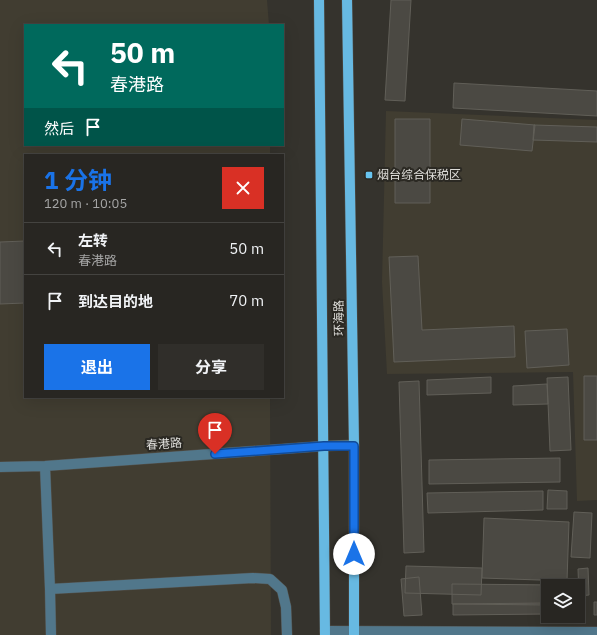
<!DOCTYPE html>
<html lang="zh">
<head>
<meta charset="utf-8">
<style>
	:root { --surface:#282622; --page:#302e2a; --text:#f1f3f6; --muted:#a5a5a5; --line:#444340; --accent:#1a73e8 }
	body { margin:0; font-family:"IBM Plex Sans","Noto Sans SC",sans-serif; background:var(--page); color:var(--text); height:100vh; display:flex; flex-direction:column; font-size:15px; white-space:nowrap }
	* { box-sizing:border-box; margin:0 }
	p { font-size:13px; color:var(--muted) }
	.icon { flex:none; width:22px; height:22px; fill:none; stroke:currentColor; stroke-width:2; stroke-linecap:round; stroke-linejoin:round }
	.map { position:relative; flex:1; overflow:hidden }
	.details { position:absolute; left:24px; top:154px; width:260px; height:244px; display:flex; flex-direction:column; background:var(--surface); border-radius:0px; box-shadow:0 4px 16px #0002,0 0 0 1px var(--line) }
	.details>* { flex:none }
	.banner { position:absolute; left:24px; top:24px; width:260px; height:122px; border-radius:0px; box-shadow:0 4px 16px #0002,0 0 0 1px var(--line); background:#00695c; color:#fff; overflow:hidden }
	.tools { position:absolute; left:541px; top:579px; display:grid; gap:8px }
	.tools a { display:grid; place-items:center; width:44px; height:44px; border-radius:0px; background:var(--surface); box-shadow:0 4px 16px #0002,0 0 0 1px var(--line); font-size:20px }
	.pin { position:absolute; display:grid; place-items:center; width:34px; height:34px; color:#fff; margin:-41px -17px; border-radius:50% 50% 50% 0; rotate:-45deg; box-shadow:0 0 4px #0007 }
	.pin .icon { rotate:45deg }
	.me { position:absolute; width:44px; margin:-22px; rotate:0deg; stroke-linejoin:round; filter:drop-shadow(0 0 3px #0008) }
	.turn { display:flex; align-items:center; gap:14px; height:84px; padding:0 20px; font-size:18px }
	.turn .icon { width:52px; height:52px; stroke-width:2.5 }
	.turn b { display:block; font-size:28px; line-height:34px }
	.then { display:flex; align-items:center; height:38px; padding:0 20px; background:#0003; gap:8px; font-size:15px }
	.round { display:grid; place-items:center; flex:none; width:42px; height:42px; border-radius:0px; background:var(--page) }
	.summary { display:flex; align-items:center; justify-content:space-between; height:68px; padding:0 20px }
	h1 { font-size:24px; font-weight:700; line-height:30px; color:var(--accent) }
	.primary-button { display:flex; gap:8px; margin-top:auto; padding:8px 20px }
	.primary-button a { flex:1; height:46px; border-radius:0px; background:var(--accent); color:#fff; font-size:16px; font-weight:700; line-height:46px; text-align:center }
	.primary-button a+a { background:var(--page); color:var(--text) }
	ul { padding:0; list-style:none }
	li { display:flex; align-items:center; gap:12px; height:52px; padding:0 20px; border-top:1px solid var(--line) }
	li div { flex:1 }
	li b { display:block; font-size:15px }
	li em { font-style:normal }
	.map>svg:first-child { display:block }
	.built { fill:#413d31 }
	.building { fill:#4b4943; stroke:#615f58 }
	.lines { fill:none; stroke-linecap:round; stroke-linejoin:round }
	.minor-casing { stroke:#53514c; stroke-width:11 }
	.major-casing { stroke:#53514c; stroke-width:11 }
	.minor { stroke:#51778b; stroke-width:10 }
	.major { stroke:#67b9e2; stroke-width:10 }
	.route-casing { stroke:#114b97; stroke-width:10 }
	.route { stroke:#1a73e8; stroke-width:7 }
	.poi-dot { fill:#68c4f0; stroke:#2b2923; stroke-width:1.5 }
	.labels { text-anchor:middle; stroke-width:4; stroke-linejoin:round; paint-order:stroke }
	.poi-label { font-size:12px; fill:#dddcd8; stroke:#2b2923; text-anchor:start }
	.street-label { font-size:12px; fill:#dddcd8; stroke:#2b2923 }
</style>
</head>
<body>
<div class="map">
<svg width="597" height="635" viewBox="0 0 597 635">
	<rect width="100%" height="100%" fill="#35332d"/>
	<path class="built" d="M0 0H267L269 25H25V145H270V155H25V397H270L271 635H0Z
		M386 111 597 120V500L577 501 573 372 387 374 382 282Z"/>
	<path class="building" d="M391 0H411L405 101 385 100Z
		M454 83 597 91V116L453 108Z
		M395 119H430V203H395Z
		M462 119 535 125 532 151 460 145Z
		M534 125 597 127V142L533 140Z
		M25 241V303L0 304V242Z
		M418 256 422 330 514 326 515 357 394 362 389 257Z
		M567 329 569 365 527 368 525 331Z
		M584 376H597V440H584Z
		M491 377V393L427 395V380Z
		M568 377 571 450 550 451 547 378Z
		M419 381 424 552 404 553 399 382Z
		M547 384 548 404 513 405V386Z
		M560 458V482L429 484V460Z
		M548 490 567 491V509H547Z
		M543 491V510L428 513 427 493Z
		M574 512 592 513 590 558 571 557Z
		M484 518 569 522 567 581 482 578Z
		M406 566 482 568 481 595 405 593Z
		M588 568 589 595 579 596 578 569Z
		M419 577 422 615 404 616 401 579Z
		M452 584 556 585V586H548V605L452 604Z
		M594 602H597V615H594Z
		M548 603V614L453 615V604Z"/>
	<g class="lines">
		<defs>
			<path id="minor" d="M45 466 50 589 253 578 270 579 282 590 286 607 287 635
				M0 467 45 466 324 446 354 445
				M50 589 51 635
				M325 631 597 632"/>
			<path id="major" d="M319 0 325 635
				M347 0 354 445V635"/>
		</defs>
		<use href="#minor" class="minor-casing"/>
		<use href="#major" class="major-casing"/>
		<use href="#minor" class="minor"/>
		<use href="#major" class="major"/>
	</g>
	<g class="lines">
		<defs>
			<path id="route" d="M215 454 324 446H354V554"/>
		</defs>
		<use href="#route" class="route-casing"/>
		<use href="#route" class="route"/>
	</g>
	<rect class="poi-dot" x="365" y="171" width="8" height="8" rx="2"/>
	<g class="labels">
		<g class="poi-label">
			<text x="377" y="179">烟台综合保税区</text>
		</g>
		<g class="street-label">
			<text transform="translate(339 318) rotate(-91)" y="4">环海路</text>
			<text transform="translate(164 444) rotate(-4)" y="4">春港路</text>
		</g>
	</g>
</svg>
<div class="tools">
<a><svg class="icon" aria-label="layers" viewBox="0 0 24 24"><path d="M12 4l9 5-9 5-9-5zM3 14l9 5 9-5"/></svg></a>
</div>
<div class="pin" style="left:215px;top:454px;background:#d93025"><svg class="icon" aria-label="arrive" viewBox="0 0 24 24"><path d="M6 21V4h12l-3 4 3 4H6"/></svg></div>
<svg class="me" style="left:354px;top:554px" viewBox="-20 -20 40 40"><circle r="19" fill="#fff"/><path d="M0-13L10 11 0 6-10 11z" fill="#1a73e8"/></svg>
<div class="banner">
<div class="turn"><svg class="icon" aria-label="left" viewBox="0 0 24 24"><path d="M17 20v-9H6M10 6l-5 5 5 5"/></svg><div><b>50 m</b>春港路</div></div>
<div class="then">然后<svg class="icon" aria-label="arrive" viewBox="0 0 24 24"><path d="M6 21V4h12l-3 4 3 4H6"/></svg></div>
</div>
<section class="details">
<div class="summary"><div><h1>1 分钟</h1><p>120 m · 10:05</p></div><a class="round" style="background:#d93025;color:#fff"><svg class="icon" aria-label="close" viewBox="0 0 24 24"><path d="M6 6l12 12M18 6L6 18"/></svg></a></div>
<ul>
<li><svg class="icon" aria-label="left" viewBox="0 0 24 24"><path d="M17 20v-9H6M10 6l-5 5 5 5"/></svg><div><b>左转</b><p>春港路</p></div><em>50 m</em></li>
<li><svg class="icon" aria-label="arrive" viewBox="0 0 24 24"><path d="M6 21V4h12l-3 4 3 4H6"/></svg><div><b>到达目的地</b></div><em>70 m</em></li>
</ul>
<div class="primary-button"><a>退出</a><a>分享</a></div>
</section>
</div>
</body>
</html>
